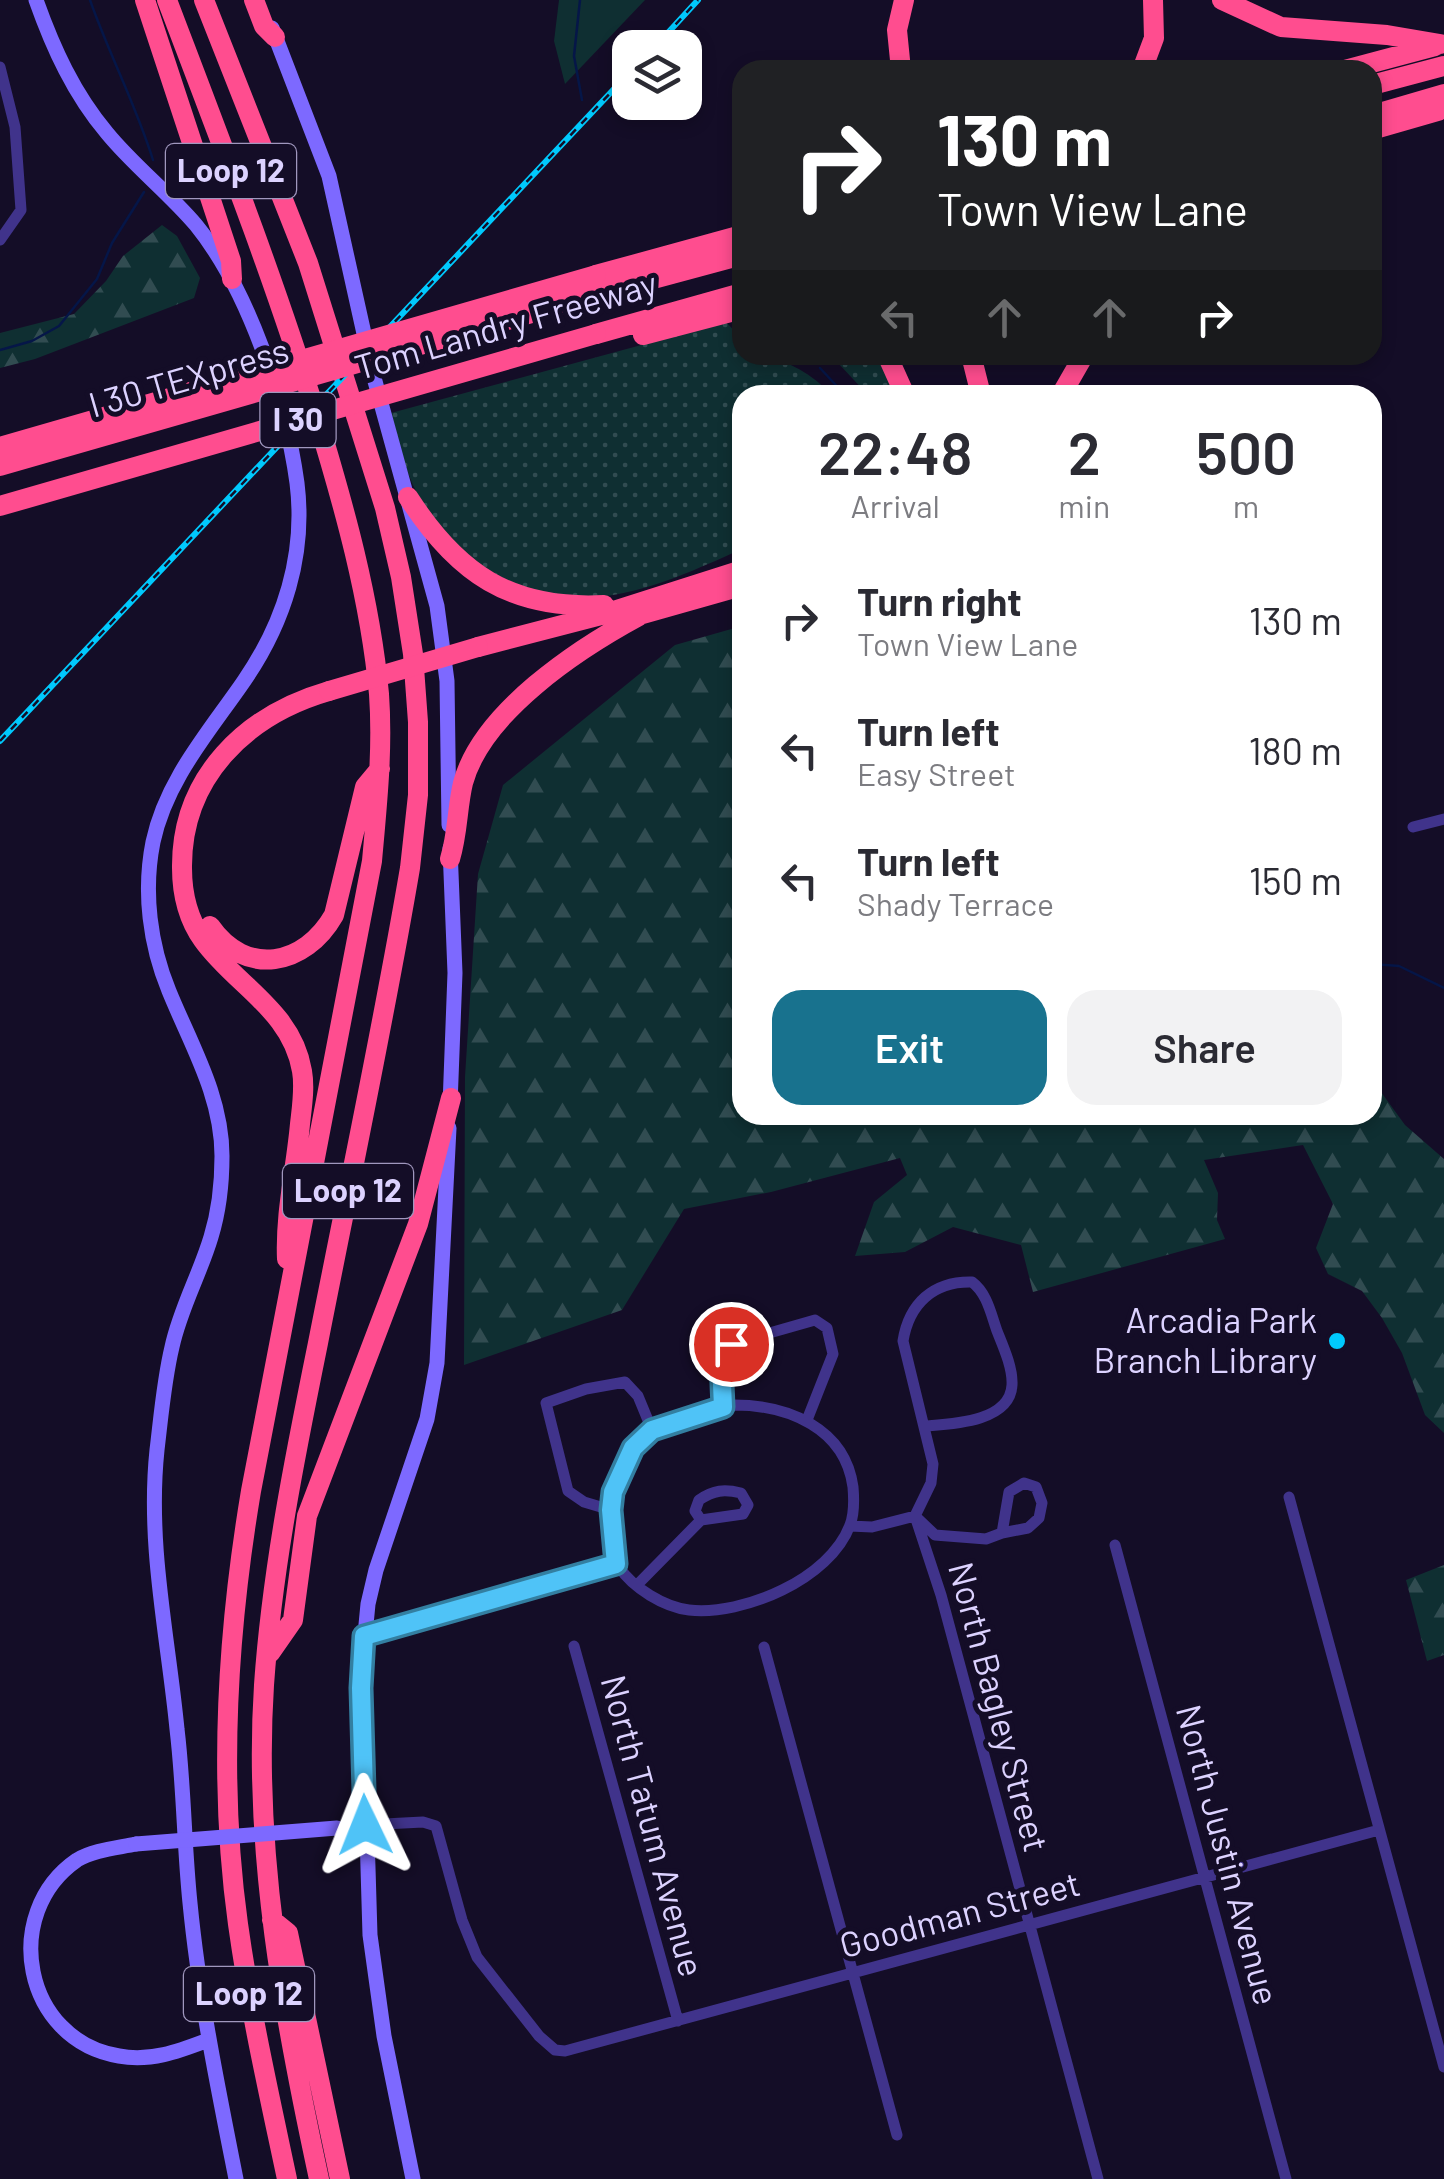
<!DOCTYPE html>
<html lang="en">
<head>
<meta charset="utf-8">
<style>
	:root { --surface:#fff; --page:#f2f2f3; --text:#2b2b33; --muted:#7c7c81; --accent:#18728e }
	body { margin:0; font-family:Barlow,sans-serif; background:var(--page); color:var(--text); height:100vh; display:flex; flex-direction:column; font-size:38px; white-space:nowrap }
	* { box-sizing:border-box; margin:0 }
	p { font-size:32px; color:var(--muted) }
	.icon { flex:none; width:55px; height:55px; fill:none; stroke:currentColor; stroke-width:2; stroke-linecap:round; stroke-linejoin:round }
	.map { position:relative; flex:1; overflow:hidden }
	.drawer { position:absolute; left:732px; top:385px; width:650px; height:740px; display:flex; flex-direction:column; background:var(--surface); border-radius:30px; box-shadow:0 5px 15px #0003 }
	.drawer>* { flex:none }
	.top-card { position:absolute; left:732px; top:60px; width:650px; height:305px; border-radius:30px; box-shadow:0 5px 15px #0003; background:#202124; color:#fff; overflow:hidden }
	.fabs { position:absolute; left:612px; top:30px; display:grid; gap:20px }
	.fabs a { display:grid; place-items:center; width:90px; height:90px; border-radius:20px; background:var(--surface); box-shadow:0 5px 15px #0003; font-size:50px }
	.pin { position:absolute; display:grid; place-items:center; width:85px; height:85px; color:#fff; margin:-42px; border:5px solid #fff; border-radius:50%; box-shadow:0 2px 10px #0007 }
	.me { position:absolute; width:110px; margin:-55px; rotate:358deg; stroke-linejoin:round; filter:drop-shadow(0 0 8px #0008) }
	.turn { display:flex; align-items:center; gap:35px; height:210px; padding:0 40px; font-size:45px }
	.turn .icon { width:130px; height:130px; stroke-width:2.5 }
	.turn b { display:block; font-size:70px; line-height:85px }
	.lanes { display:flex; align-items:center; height:95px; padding:0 40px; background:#0003; justify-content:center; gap:50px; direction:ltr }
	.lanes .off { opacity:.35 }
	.eta { display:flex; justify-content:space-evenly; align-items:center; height:170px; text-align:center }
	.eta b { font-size:60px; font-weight:600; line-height:70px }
	.button { display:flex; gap:20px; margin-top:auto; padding:20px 40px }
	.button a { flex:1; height:115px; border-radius:30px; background:var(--accent); color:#fff; font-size:40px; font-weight:600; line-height:115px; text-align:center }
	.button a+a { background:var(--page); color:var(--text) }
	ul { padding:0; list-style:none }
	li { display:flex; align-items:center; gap:30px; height:130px; padding:0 40px }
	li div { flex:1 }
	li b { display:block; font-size:38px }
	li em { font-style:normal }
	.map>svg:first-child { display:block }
	.grass { fill:url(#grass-dots) }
	.forest { fill:url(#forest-firs) }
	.park { fill:#0f2f32 }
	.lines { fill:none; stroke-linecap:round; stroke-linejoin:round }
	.stream { stroke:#051648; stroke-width:2.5 }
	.street { stroke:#40338b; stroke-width:11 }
	.secondary { stroke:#7d69ff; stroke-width:15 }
	.highway { stroke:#ff4d8f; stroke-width:20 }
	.rail-casing { stroke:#00c9fd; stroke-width:6 }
	.rail { stroke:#140d27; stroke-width:2.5; stroke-dasharray:8; stroke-linecap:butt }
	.secondary-bridge { stroke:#7d69ff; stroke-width:15 }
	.highway-bridge { stroke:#ff4d8f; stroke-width:20 }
	.route-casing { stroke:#337fa1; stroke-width:25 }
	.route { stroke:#4fc3f7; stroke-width:18 }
	.poi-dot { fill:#00c9fd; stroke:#140d27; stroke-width:4 }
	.labels { text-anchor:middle; stroke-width:10; stroke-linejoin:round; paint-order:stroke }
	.shield { fill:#140d27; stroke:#a097be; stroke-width:2.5 }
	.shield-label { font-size:32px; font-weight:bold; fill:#dcd2ff }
	.street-label { font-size:35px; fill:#dcd2ff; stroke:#140d27 }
	.poi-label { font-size:35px; fill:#dcd2ff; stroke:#140d27; text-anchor:end }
</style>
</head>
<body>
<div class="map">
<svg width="1444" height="2179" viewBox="0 0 1444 2179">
	<defs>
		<pattern id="grass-dots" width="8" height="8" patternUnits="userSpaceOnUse" patternTransform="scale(2.5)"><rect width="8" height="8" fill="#0f2f32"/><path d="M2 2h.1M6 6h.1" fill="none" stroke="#314c51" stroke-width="1.8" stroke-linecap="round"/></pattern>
		<pattern id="forest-firs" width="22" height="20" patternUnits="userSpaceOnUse" patternTransform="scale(2.5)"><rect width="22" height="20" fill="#0f2f32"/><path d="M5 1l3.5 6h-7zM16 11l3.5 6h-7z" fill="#314c51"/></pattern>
	</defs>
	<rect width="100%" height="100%" fill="#140d27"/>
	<path class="grass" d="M726 322 742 339V355C779 355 807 369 832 395H742V549C699 568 653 590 606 596 527 606 454 561 417 493 404 469 399 439 391 413Z
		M856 355H876L887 371 898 395H868L839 364Z"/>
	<path class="forest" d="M162 225 177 236 200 278 194 298 35 359 0 368V333L74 314 106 281 123 256Z
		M742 626V1115H1372L1373 1081 1405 1125 1444 1159V1433L1425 1415 1402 1353 1382 1318 1362 1291 1328 1274 1316 1248 1333 1204 1303 1145 1204 1160 1218 1193 1217 1220 1225 1239 1033 1292 1021 1245 953 1227 905 1252 855 1256 874 1202 907 1175 900 1158 771 1192 684 1209 622 1310 464 1365 465 1077 478 874 503 785 675 645Z
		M1444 1565V1655L1427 1661 1406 1580Z"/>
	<path class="park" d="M559 0H645L565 84 554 41Z"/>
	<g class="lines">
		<path class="stream" d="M90 0C109 54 136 105 153 160
			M580 0 574 56 582 100
			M0 350 32 341 59 326 97 279 112 243 144 192
			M820 368 845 395
			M1372 964 1399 966 1444 988"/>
		<path class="street" d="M0 67 15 127 21 210 0 240
			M1413 827 1444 819
			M734 1405C788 1405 845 1428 853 1487 854 1499 854 1515 850 1525 830 1579 743 1616 689 1610 664 1607 633 1588 619 1567 614 1559 616 1547 615 1538 611 1502 613 1457 647 1433 667 1419 709 1410 734 1405Z
			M723 1407 721 1361 731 1344 815 1320 827 1328 833 1354 807 1420
			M925 1426C952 1424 1010 1422 1012 1385 1013 1368 1003 1346 997 1331 991 1314 987 1293 972 1282 933 1281 909 1304 903 1341L933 1464 931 1483 915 1516 941 1595 1098 2179
			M1024 1483 1036 1487 1042 1503 1039 1518 1028 1528 1002 1533 1009 1492Z
			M1289 1497 1444 2067
			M611 1510 584 1502 568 1491 546 1403 586 1389 625 1382 638 1396 652 1430
			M850 1526 872 1527 915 1516 935 1535 986 1539 1002 1533
			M1115 1545 1286 2179
			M637 1585 701 1520 743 1514 748 1505 741 1493C724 1489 714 1490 699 1500L695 1511 701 1520
			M364 1636 616 1564
			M574 1646 678 2021
			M764 1647 897 2135
			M365 1825 423 1822 436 1826 462 1920 477 1957 539 2036 555 2050 565 2051 1379 1830"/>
		<path class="secondary" d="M36 0C53 48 74 94 107 133 134 166 168 192 196 225 248 289 286 402 297 483 306 555 284 623 244 681 209 732 166 780 153 842 143 892 150 945 169 991 191 1045 222 1096 222 1156 222 1183 219 1211 211 1237 200 1274 180 1309 172 1347 164 1380 161 1417 157 1450 147 1545 168 1636 177 1729 184 1787 184 1845 190 1903 199 1996 218 2088 236 2179
			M272 28 329 176 373 374 437 606 447 681 449 825
			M450 848 455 973 450 1105
			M136 1844C117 1848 93 1850 77 1860 0 1913 23 2040 119 2056 151 2062 179 2051 208 2040
			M413 2179 384 2036 370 1935 362 1666 368 1604 376 1570 427 1419 437 1363 449 1128"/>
		<path class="highway" d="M145 0 231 261 232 279
			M167 0C219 137 272 273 316 414 344 506 370 598 379 694 383 750 377 805 372 861L251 1491C227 1634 218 1780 238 1924 250 2010 269 2094 287 2179
			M204 0 308 263 385 508 401 577 413 654 418 722V795L410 868C383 1027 349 1185 318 1343 295 1456 272 1570 264 1685 253 1852 284 2017 319 2179
			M254 0 264 26 275 37
			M1222 0 1281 27 1387 35 1440 44
			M901 70 897 30 904 0
			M1142 70 1154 38 1153 0
			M1345 70 1435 46
			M1372 85 1444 66
			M1372 115 1444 94
			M1372 130 1438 111 1444 105
			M596 275 742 235
			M601 293 742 255
			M596 334 742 293
			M643 335 742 309
			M887 355 905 395
			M971 355 981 395
			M1061 395 1084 355
			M408 497C457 573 510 610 604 605
			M629 618 742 586
			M478 647 601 615 742 570
			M450 859C458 833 457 808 463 783 482 712 578 649 639 616
			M210 926C246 978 305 966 334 915L365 787 380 769
			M287 1259C285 1213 296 1169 300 1124 302 1106 305 1088 302 1071 292 1010 235 985 203 940 188 919 182 894 182 868 181 777 246 715 329 691
			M270 1653 293 1620 307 1516 418 1224 451 1098
			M272 1920 288 1933 340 2179"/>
		<defs>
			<path id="rail" d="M654 48 698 0
				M0 741 630 72"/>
		</defs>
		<use href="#rail" class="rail-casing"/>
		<use href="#rail" class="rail"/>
		<path class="secondary-bridge" d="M136 1844 337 1828"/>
		<path class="highway-bridge" d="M0 447 596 275
			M0 466 601 293
			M0 506 596 334
			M329 691 478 647"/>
	</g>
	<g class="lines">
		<defs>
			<path id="route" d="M365 1825 361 1688 364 1636 616 1564 611 1510 613 1492 633 1448 652 1430 723 1407 721 1361 731 1344"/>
		</defs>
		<use href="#route" class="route-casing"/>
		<use href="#route" class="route"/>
	</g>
	<circle class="poi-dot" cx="1337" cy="1341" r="10"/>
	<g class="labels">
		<g class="shield">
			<rect x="166" y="144" width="130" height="54" rx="8"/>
			<rect x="260.5" y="393" width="75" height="54" rx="8"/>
			<rect x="283" y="1164" width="130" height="54" rx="8"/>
			<rect x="184" y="1967" width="130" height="54" rx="8"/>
		</g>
		<g class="shield-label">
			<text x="231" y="182">Loop 12</text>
			<text x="298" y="431">I 30</text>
			<text x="348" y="1202">Loop 12</text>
			<text x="249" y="2005">Loop 12</text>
		</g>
		<g class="street-label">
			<text transform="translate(506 326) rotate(-16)" y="12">Tom Landry Freeway</text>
			<text transform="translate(189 378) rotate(-16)" y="12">I 30 TEXpress</text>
			<text transform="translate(998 1707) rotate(75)" y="12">North Bagley Street</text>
			<text transform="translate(652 1826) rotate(75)" y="12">North Tatum Avenue</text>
			<text transform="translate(1227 1855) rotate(75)" y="12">North Justin Avenue</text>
			<text transform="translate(960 1915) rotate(-15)" y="12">Goodman Street</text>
		</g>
		<g class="poi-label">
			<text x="1317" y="1333">Arcadia Park<tspan x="1317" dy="40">Branch Library</tspan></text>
		</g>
	</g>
</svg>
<div class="fabs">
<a><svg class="icon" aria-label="layers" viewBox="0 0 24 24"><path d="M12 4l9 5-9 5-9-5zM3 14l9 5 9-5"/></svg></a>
</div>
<div class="pin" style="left:731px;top:1344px;background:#d93025"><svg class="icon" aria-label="arrive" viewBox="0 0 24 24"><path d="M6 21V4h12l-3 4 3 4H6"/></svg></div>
<svg class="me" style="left:365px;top:1825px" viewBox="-20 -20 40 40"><path d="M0-17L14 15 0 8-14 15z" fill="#4fc3f7" stroke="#fff" stroke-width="4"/></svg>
<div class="top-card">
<div class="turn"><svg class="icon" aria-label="right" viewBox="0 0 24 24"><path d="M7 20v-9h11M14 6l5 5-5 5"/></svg><div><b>130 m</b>Town View Lane</div></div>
<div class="lanes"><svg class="icon off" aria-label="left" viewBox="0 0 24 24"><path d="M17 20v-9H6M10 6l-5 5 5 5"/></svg><svg class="icon off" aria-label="ahead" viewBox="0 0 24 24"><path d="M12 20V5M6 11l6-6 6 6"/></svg><svg class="icon off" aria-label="ahead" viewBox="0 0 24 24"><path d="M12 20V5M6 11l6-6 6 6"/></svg><svg class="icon" aria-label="right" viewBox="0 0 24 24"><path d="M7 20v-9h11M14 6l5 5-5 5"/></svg></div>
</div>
<section class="drawer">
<div class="eta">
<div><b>22:48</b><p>Arrival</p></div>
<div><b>2</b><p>min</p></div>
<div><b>500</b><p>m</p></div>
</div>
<ul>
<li><svg class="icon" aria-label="right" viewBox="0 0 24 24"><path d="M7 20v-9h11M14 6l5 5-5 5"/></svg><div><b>Turn right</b><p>Town View Lane</p></div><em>130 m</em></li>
<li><svg class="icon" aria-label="left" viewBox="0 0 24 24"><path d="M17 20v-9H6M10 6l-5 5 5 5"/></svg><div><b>Turn left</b><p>Easy Street</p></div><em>180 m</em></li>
<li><svg class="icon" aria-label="left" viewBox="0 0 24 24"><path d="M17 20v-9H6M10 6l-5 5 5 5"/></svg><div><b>Turn left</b><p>Shady Terrace</p></div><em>150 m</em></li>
</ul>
<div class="button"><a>Exit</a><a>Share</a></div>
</section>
</div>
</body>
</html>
